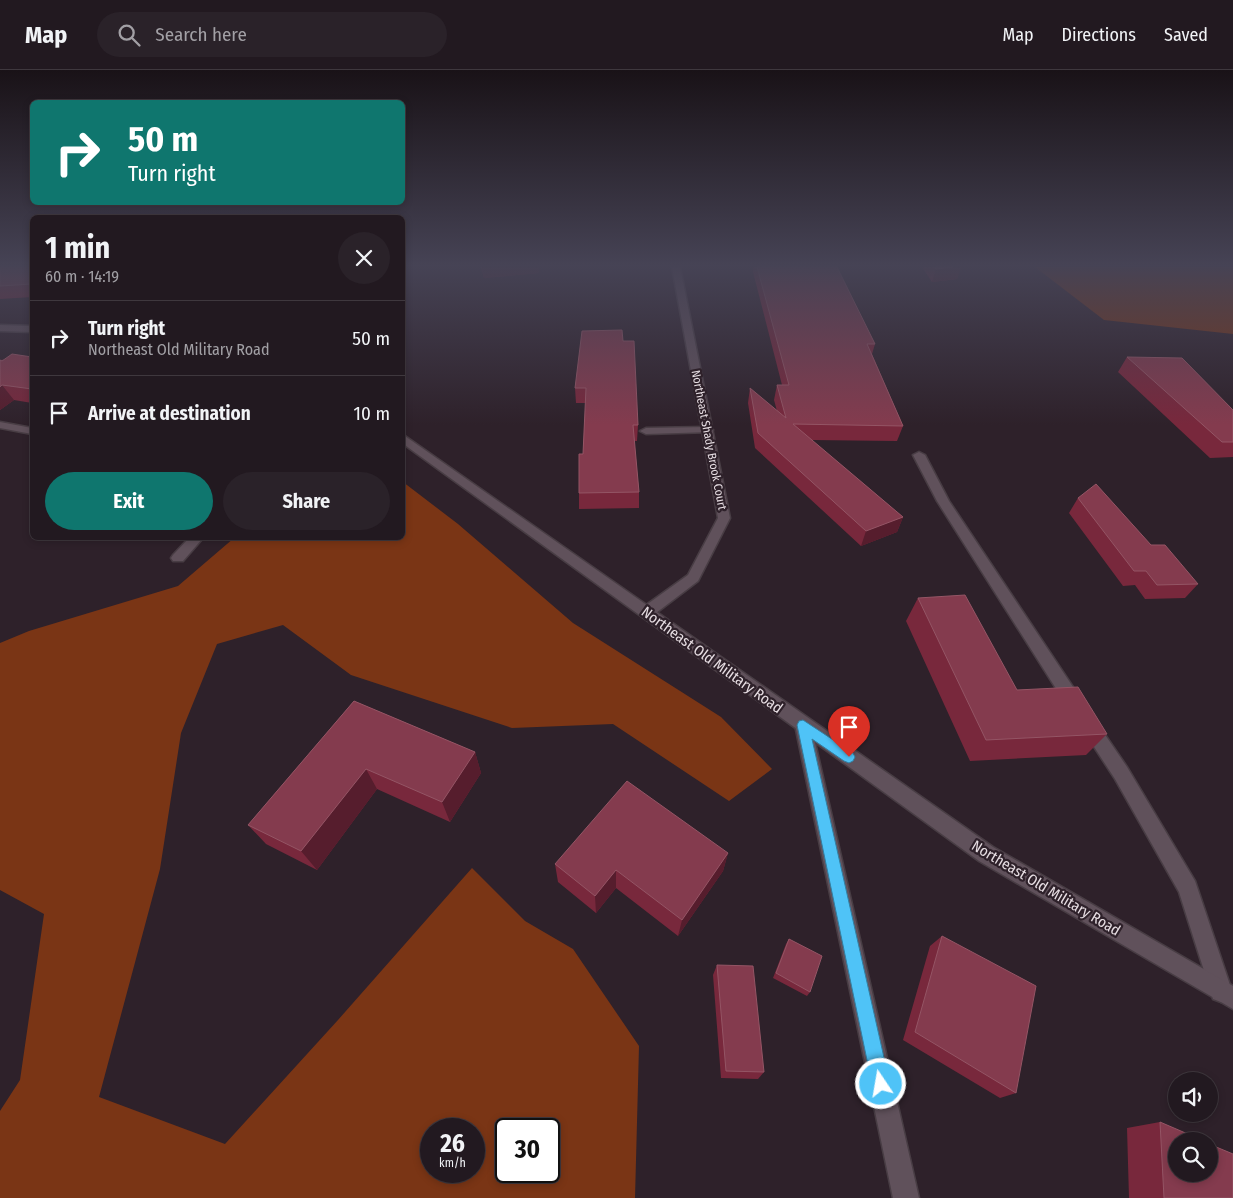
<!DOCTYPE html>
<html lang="en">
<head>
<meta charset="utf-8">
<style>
	:root { --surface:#221920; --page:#2a2229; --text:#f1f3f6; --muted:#a2a0a5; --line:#3f383e; --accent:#0f766e }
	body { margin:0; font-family:"Fira Sans Condensed",sans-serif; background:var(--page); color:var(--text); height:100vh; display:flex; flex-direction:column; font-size:19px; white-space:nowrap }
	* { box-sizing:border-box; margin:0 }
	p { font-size:16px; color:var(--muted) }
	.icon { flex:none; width:28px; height:28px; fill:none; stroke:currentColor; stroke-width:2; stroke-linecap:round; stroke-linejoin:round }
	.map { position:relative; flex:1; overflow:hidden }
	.drawer { position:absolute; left:30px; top:145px; width:375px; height:325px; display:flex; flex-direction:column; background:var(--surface); border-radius:8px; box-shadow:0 2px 8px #0003,0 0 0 1px var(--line) }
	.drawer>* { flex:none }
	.guide { position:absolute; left:30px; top:30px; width:375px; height:105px; border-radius:8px; box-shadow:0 2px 8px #0003,0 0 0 1px var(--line); background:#0f766e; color:#fff; overflow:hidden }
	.tools { position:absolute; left:1168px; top:1002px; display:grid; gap:10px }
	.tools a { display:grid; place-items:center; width:50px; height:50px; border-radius:50%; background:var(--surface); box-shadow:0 2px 8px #0003,0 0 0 1px var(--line); font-size:25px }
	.speed { position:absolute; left:420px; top:1048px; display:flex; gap:10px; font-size:25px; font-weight:700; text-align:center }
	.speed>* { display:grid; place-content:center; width:65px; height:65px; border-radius:50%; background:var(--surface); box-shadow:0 2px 8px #0003,0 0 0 1px var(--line); line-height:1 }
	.speed small { font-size:12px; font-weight:400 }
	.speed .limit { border:2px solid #111; border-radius:8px; background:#fff; color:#111 }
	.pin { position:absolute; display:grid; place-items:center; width:42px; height:42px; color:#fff; margin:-51px -21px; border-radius:50% 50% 50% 0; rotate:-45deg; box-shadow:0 0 5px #0007 }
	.pin .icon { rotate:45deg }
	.me { position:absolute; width:55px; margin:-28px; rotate:348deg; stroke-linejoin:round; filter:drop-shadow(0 0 4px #0008) }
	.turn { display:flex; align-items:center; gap:18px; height:105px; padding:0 15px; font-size:22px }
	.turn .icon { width:65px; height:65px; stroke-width:2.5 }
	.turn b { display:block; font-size:35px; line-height:42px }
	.round { display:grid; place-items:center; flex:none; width:52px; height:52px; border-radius:26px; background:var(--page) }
	.head { display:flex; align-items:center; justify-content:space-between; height:85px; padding:0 15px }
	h1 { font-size:30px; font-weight:700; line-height:38px }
	.cta { display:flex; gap:10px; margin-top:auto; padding:10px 15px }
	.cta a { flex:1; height:58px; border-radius:30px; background:var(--accent); color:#fff; font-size:20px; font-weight:700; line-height:58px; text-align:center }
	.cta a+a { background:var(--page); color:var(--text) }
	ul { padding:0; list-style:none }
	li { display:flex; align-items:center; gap:15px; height:75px; padding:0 15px; border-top:1px solid var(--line) }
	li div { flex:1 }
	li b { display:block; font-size:19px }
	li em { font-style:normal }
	header { display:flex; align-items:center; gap:30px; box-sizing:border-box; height:70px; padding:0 25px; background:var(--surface); border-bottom:1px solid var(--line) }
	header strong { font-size:24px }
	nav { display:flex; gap:28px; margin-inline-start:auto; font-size:18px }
	.search { width:350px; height:45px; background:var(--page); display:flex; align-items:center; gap:12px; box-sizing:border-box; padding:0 18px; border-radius:28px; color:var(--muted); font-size:19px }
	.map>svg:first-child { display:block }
	.green { fill:#7a3515; fill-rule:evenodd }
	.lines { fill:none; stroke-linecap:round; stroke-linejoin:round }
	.lane-casing { stroke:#483d44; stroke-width:3 }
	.street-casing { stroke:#483d44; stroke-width:3 }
	.secondary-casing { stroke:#483d44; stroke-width:3 }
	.lane { fill:#60515b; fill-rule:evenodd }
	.street { fill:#60515b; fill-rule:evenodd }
	.secondary { fill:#60515b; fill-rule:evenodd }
	.wall { fill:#78283c }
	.shaded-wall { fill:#561d2d }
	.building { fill:#843b4e; stroke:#945565 }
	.route { fill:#4fc3f7; stroke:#337fa1 }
	.labels { text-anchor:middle; stroke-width:4.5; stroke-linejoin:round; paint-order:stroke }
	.far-street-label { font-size:12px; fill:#e7dee3; stroke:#2e212a }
	.street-label { font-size:15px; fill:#e7dee3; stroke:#2e212a }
</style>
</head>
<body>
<header>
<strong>Map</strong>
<div class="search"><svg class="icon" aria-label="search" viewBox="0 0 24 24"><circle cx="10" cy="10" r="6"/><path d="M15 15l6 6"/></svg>Search here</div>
<nav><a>Map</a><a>Directions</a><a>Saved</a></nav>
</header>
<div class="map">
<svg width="1233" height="1128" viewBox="0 0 1233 1128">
	<rect width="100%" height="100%" fill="#2e212a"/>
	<path class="green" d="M1035 197H1233V264L1104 250Z
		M403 412 458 454 573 553 721 647 772 699 729 731 613 654 512 658 351 605 283 555 217 574 181 663 160 799 99 1027 225 1074 338 950 472 798 525 851 573 879 639 976 635 1128H0V1041L20 1010 44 844 0 820V573L29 561 178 516 234 468H402ZM431 1059H474V1101H431ZM506 1059H549V1101H506Z"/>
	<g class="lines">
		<defs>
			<path id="lane" d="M707 357 711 358 713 360 711 362 646 364 640 361 646 358Z
				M919 382 925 385 949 431 1081 629 1083 634 1081 639 1075 641 1069 639 937 431 913 385Z
				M1089 648 1095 650 1127 697 1195 811 1232 921 1229 929 1221 932 1213 929 1179 822 1115 709 1083 660 1081 655 1083 650Z"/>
			<path id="street" d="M672 197H680L730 448 698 511 652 546 647 547 642 546 640 542 642 538 688 505 718 448Z
				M0 352 32 358V364L0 358Z
				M189 468H203L183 491H173L171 488 173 485Z
				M803 648 809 650 811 655 919 1128H893L795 655 797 650Z"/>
			<path id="secondary" d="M0 255 32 256V262L0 261Z
				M402 364 993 777 1233 916V939L979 791 402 373Z"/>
		</defs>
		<use href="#lane" class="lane-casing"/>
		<use href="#street" class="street-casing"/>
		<use href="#secondary" class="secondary-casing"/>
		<use href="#lane" class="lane"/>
		<use href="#street" class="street"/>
		<use href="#secondary" class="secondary"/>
	</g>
	<path class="wall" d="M0 197H32V227L0 229Z
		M481 197H539V203L484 208Z
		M753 197H757L875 274 872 284 903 356 897 371 811 370 903 447 897 462 861 476 755 378 748 333 750 318 777 341 774 330 777 315H782L753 202Z
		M922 197H961L957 209 932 212Z
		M623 271 638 355 637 371H634L639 422V438L579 439V423L583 384 586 333H576L575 318Z
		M32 287V333L14 330 0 340V290Z
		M1127 287 1233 340V387L1210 388 1118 302Z
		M1078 428 1151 475 1198 514 1185 528 1145 529 1135 515 1123 516 1069 443Z
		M918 528 1017 620 1107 664 1086 685 970 691 906 551Z
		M354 631 475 682 481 703 450 752 377 719 317 800 266 774 248 755Z
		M728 783 723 801 678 866 616 818 596 843 558 812 555 794Z
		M942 866 1016 1023 1000 1028 903 970 930 876Z
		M789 869 810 922 807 926 773 908 786 874Z
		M717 895 764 1002 758 1009 721 1008 713 905Z
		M1160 1052 1233 1128H1129L1127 1058Z"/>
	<path class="shaded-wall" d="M482 197H539V203L484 208Z
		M953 197H961L957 209 932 212 936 199Z
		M2 315 14 330 0 340V317Z
		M903 447 897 462 861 476 866 461Z
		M475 682 481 703 450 752 442 732Z
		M366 699 377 719 317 800 301 781Z
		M728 783 723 801 678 866 682 850Z
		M616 800V818L596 843 595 826Z"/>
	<path class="building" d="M0 197H32V214L0 216Z
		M757 197H837L875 274H867L903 356 793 354 903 447 866 461 758 363 750 318 786 348 777 315H789Z
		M935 197H953L936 199Z
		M622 260 623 271H634L638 355H633L639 422 579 423V384H583L586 318H575L582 261Z
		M12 284 32 287V319L2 315 0 317V290L2 291Z
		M1127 287 1182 288 1233 340V372H1222Z
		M1096 414 1151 475H1165L1198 514 1157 515 1146 501H1134L1078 428Z
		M965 525 1017 620 1078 617 1107 664 986 670 918 528Z
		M354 631 475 682 442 732 366 699 301 781 248 755Z
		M627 711 728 783 682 850 616 800 595 826 555 794Z
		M942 866 1036 916 1016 1023 915 962Z
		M789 869 822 886 810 922 776 903Z
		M717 895 753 896 764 1002 726 1001Z
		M1160 1052 1204 1071H1176V1104H1209V1074L1233 1084V1128H1164Z"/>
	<linearGradient id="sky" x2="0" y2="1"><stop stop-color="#191217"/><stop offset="0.55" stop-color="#464355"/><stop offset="1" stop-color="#464355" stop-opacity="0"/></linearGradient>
	<rect width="1233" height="355" fill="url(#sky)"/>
	<path class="route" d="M803 650 853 683 855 687 853 691 849 693 844 691 812 669 890 1014 887 1021 881 1023 875 1021 872 1014 797 655 799 651Z"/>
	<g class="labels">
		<g class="far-street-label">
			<text transform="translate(709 370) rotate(79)" y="4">Northeast Shady Brook Court</text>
		</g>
		<g class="street-label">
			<text transform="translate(712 590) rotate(36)" y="5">Northeast Old Military Road</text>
			<text transform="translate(1046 818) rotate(31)" y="5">Northeast Old Military Road</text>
		</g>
	</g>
</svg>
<div class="tools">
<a><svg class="icon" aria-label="sound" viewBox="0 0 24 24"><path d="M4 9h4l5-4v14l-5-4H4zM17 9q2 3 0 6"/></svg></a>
<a><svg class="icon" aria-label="search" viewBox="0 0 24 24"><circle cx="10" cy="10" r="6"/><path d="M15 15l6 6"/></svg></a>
</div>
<div class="speed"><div>26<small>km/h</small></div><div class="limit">30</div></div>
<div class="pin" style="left:849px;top:687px;background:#d93025"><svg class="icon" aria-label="arrive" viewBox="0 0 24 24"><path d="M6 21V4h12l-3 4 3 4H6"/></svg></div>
<svg class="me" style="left:881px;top:1014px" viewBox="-20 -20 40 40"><circle r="17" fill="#4fc3f7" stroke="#fff" stroke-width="3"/><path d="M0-11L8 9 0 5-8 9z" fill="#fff"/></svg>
<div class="guide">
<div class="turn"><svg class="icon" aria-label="right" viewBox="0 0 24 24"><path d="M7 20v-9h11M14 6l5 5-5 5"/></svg><div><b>50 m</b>Turn right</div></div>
</div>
<section class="drawer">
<div class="head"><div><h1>1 min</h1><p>60 m · 14:19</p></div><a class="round"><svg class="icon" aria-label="close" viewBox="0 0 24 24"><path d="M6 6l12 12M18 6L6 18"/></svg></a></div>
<ul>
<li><svg class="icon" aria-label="right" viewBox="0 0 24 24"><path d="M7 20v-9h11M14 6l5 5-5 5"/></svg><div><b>Turn right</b><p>Northeast Old Military Road</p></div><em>50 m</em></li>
<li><svg class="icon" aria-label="arrive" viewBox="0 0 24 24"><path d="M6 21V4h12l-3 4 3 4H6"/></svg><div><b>Arrive at destination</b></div><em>10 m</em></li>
</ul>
<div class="cta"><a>Exit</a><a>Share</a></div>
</section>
</div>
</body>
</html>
